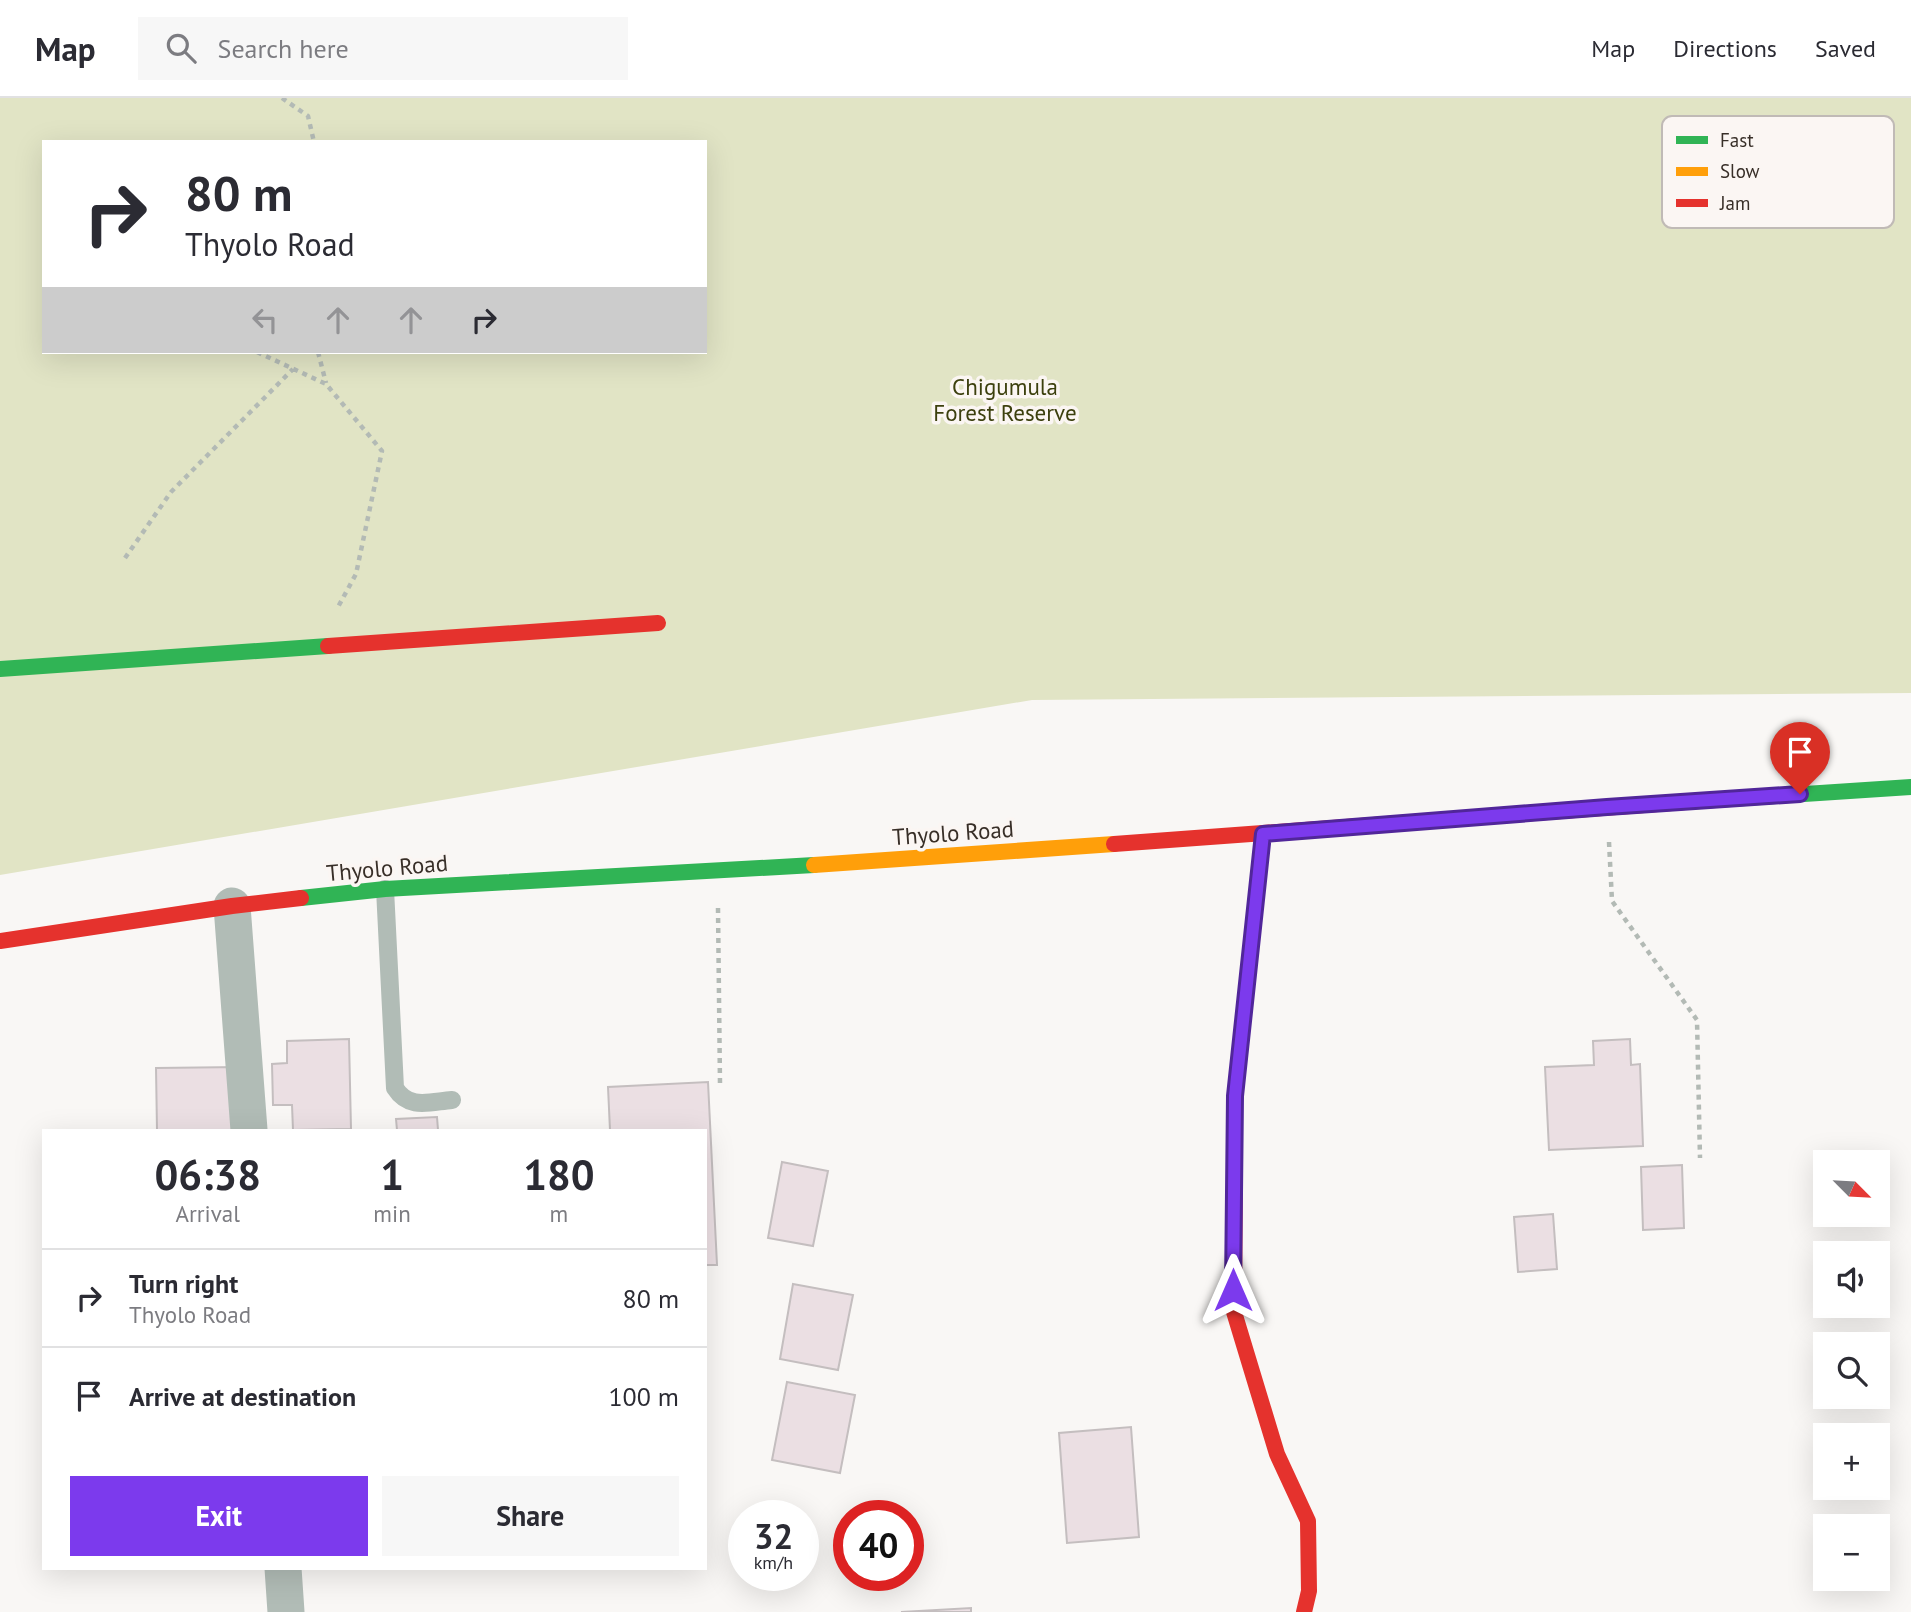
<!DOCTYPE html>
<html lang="en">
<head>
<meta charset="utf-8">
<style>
	:root { --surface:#fff; --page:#f7f7f7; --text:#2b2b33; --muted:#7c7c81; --line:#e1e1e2; --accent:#7c3aed }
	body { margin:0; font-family:"PT Sans",sans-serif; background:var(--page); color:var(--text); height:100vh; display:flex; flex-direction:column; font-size:26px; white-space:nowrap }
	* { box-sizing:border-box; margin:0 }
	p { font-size:23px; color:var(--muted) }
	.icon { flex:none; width:38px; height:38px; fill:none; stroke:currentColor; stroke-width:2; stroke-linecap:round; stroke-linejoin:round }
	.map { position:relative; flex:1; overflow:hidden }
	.drawer { position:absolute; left:42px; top:1031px; width:665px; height:441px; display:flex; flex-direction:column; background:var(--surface); border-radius:0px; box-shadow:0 7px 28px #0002 }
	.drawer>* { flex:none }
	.guide { position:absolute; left:42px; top:42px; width:665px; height:214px; border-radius:0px; box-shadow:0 7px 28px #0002; background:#fff; color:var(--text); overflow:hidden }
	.needle { width:46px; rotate:114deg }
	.tools { position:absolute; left:1813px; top:1052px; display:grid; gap:14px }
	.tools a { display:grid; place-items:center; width:77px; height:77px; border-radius:0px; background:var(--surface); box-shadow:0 7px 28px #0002; font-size:35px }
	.speed { position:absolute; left:728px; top:1402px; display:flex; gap:14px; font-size:35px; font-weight:700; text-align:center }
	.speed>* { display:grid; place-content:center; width:91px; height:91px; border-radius:50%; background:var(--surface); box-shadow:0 7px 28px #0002; line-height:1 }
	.speed small { font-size:18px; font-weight:400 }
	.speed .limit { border:10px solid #d22; background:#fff; color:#111 }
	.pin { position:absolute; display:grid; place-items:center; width:60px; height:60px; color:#fff; margin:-72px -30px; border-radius:50% 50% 50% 0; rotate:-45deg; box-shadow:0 0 7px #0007 }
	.pin .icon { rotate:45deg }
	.me { position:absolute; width:77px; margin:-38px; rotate:0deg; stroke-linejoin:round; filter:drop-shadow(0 0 5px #0008) }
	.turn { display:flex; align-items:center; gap:24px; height:147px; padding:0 28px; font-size:32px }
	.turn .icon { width:91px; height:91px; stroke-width:2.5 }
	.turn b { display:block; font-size:49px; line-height:60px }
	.lanes { display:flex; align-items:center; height:66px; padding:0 28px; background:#0003; justify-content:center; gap:35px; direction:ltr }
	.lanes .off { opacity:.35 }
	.eta { display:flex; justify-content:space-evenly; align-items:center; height:119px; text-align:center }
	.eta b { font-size:42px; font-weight:800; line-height:49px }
	.button { display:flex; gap:14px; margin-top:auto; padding:14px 28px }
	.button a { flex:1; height:80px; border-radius:0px; background:var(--accent); color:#fff; font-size:28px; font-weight:800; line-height:80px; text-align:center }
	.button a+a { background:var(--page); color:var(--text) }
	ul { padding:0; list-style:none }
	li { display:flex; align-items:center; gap:21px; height:98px; padding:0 28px; border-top:2px solid var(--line) }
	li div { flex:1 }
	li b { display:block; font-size:26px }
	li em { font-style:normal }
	header { display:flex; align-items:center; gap:42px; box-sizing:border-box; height:98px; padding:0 35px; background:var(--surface); border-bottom:2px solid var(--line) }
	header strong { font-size:33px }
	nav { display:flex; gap:38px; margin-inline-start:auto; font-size:24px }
	.search { width:490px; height:63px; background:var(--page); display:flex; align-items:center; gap:18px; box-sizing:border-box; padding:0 24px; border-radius:0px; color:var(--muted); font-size:26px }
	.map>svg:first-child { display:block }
	.green { fill:#e1e4c5; fill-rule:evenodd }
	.building { fill:#ebdfe3; stroke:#c4bebf; stroke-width:2 }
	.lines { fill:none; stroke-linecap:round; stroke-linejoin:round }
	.path { stroke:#b3bab5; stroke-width:4.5; stroke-dasharray:5 5; stroke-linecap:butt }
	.lane { stroke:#b1bcb6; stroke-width:18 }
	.street { stroke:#b1bcb6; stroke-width:37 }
	.fast { stroke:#30b455; stroke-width:16 }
	.slow { stroke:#ff9f0a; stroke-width:16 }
	.jam { stroke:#e5322d; stroke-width:16 }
	.route-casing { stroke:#51269a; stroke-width:18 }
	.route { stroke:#7c3aed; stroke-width:12 }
	.labels { text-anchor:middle; stroke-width:7; stroke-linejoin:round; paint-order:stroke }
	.park-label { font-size:23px; fill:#3c400e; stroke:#fbf6f3 }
	.street-label { font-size:23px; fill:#382f28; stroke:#fbf6f3 }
	.key { fill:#fbf6f3; stroke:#c0bab6; stroke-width:2 }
	.key-label { font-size:19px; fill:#382f28 }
</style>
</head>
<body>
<header>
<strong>Map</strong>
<div class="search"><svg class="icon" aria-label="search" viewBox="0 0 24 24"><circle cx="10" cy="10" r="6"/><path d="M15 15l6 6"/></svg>Search here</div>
<nav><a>Map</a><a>Directions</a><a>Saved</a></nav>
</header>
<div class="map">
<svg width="1911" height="1514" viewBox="0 0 1911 1514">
	<rect width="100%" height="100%" fill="#f9f7f5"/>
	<path class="green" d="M0 0H1911V595L1032 602 0 777ZM44 44H705V254H44Z"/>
	<path class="building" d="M349 941 351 1031 293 1032 292 1007H273L272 966 287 965V943Z
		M1630 941 1631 967 1640 966 1643 1048 1549 1052 1545 969 1594 967 1593 943Z
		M240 969V1032H157L156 970Z
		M708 984 717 1167H705V1032H610L608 989Z
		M437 1019 438 1032H397L396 1021Z
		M782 1064 828 1073 813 1148 768 1140Z
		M1682 1067 1684 1130 1643 1132 1641 1069Z
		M1553 1116 1557 1171 1518 1174 1514 1119Z
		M793 1186 853 1197 838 1272 780 1261Z
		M787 1284 855 1297 840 1375 772 1362Z
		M1131 1329 1139 1439 1067 1445 1059 1335Z
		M971 1510V1514H901Z"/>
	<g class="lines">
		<path class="path" d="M282 0 308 18 314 44
			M257 254 326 286 382 353 356 476 338 509
			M318 254 326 285
			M125 460 171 394 293 271
			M1609 744 1612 803 1697 922 1700 1060
			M718 810 720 986"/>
		<path class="lane" d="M385 791 395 990C409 1012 429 1004 452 1002"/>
		<path class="street" d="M232 808 249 1032
			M283 1470 286 1514"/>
		<path class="fast" d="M0 571 328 548
			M1685 704 1911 689
			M301 800 385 791 814 767
			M1235 1057V998L1263 736"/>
		<path class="slow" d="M814 767 1114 746"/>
		<path class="jam" d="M328 548 658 525
			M1114 746 1685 704
			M0 843 232 808 301 800
			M1235 1057 1234 1214 1277 1356 1308 1423 1309 1493 1304 1514"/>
	</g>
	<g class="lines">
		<defs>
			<path id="route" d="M1233 1192 1235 998 1263 736 1607 709 1800 696"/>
		</defs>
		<use href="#route" class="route-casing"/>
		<use href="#route" class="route"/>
	</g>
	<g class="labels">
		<g class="park-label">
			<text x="1005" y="297">Chigumula<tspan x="1005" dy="26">Forest Reserve</tspan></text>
		</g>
		<g class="street-label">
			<text transform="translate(953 735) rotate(-4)" y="8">Thyolo Road</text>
			<text transform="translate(387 770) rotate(-5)" y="8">Thyolo Road</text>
		</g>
	</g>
	<rect x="1662" y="18" width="232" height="112" rx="10" class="key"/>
	<rect x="1676" y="38" width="32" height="8" fill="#30b455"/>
	<rect x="1676" y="69" width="32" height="9" fill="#ff9f0a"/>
	<rect x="1676" y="101" width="32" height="8" fill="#e5322d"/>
	<g class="key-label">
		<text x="1720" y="49">Fast</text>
		<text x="1720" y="80">Slow</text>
		<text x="1720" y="112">Jam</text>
	</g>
</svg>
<div class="tools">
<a><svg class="needle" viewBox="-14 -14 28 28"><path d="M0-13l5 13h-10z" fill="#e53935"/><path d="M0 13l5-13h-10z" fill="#7c7c81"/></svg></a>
<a><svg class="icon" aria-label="sound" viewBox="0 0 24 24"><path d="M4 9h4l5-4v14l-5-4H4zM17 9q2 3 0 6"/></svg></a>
<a><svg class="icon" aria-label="search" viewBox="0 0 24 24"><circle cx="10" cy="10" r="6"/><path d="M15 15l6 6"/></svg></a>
<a>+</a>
<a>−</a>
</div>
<div class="speed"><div>32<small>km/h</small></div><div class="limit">40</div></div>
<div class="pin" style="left:1800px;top:696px;background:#d93025"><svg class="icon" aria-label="arrive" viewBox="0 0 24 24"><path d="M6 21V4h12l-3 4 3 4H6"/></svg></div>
<svg class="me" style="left:1233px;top:1192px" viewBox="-20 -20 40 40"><path d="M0-17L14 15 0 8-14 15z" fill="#7c3aed" stroke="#fff" stroke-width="4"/></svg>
<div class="guide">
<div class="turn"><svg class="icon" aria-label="right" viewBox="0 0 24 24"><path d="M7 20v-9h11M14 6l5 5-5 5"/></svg><div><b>80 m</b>Thyolo Road</div></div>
<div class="lanes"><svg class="icon off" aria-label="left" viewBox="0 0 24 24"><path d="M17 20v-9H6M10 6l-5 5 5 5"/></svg><svg class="icon off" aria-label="ahead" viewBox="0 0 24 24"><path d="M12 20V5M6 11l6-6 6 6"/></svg><svg class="icon off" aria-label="ahead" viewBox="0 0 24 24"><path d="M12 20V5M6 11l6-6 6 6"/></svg><svg class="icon" aria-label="right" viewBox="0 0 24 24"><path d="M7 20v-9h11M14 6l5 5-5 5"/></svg></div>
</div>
<section class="drawer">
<div class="eta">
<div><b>06:38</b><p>Arrival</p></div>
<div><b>1</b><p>min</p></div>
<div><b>180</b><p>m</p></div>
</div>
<ul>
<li><svg class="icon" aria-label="right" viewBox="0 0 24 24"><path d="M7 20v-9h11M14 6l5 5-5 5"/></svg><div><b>Turn right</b><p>Thyolo Road</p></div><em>80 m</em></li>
<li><svg class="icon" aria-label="arrive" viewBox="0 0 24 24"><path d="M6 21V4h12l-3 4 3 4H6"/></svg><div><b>Arrive at destination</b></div><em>100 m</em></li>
</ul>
<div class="button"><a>Exit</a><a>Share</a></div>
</section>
</div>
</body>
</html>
